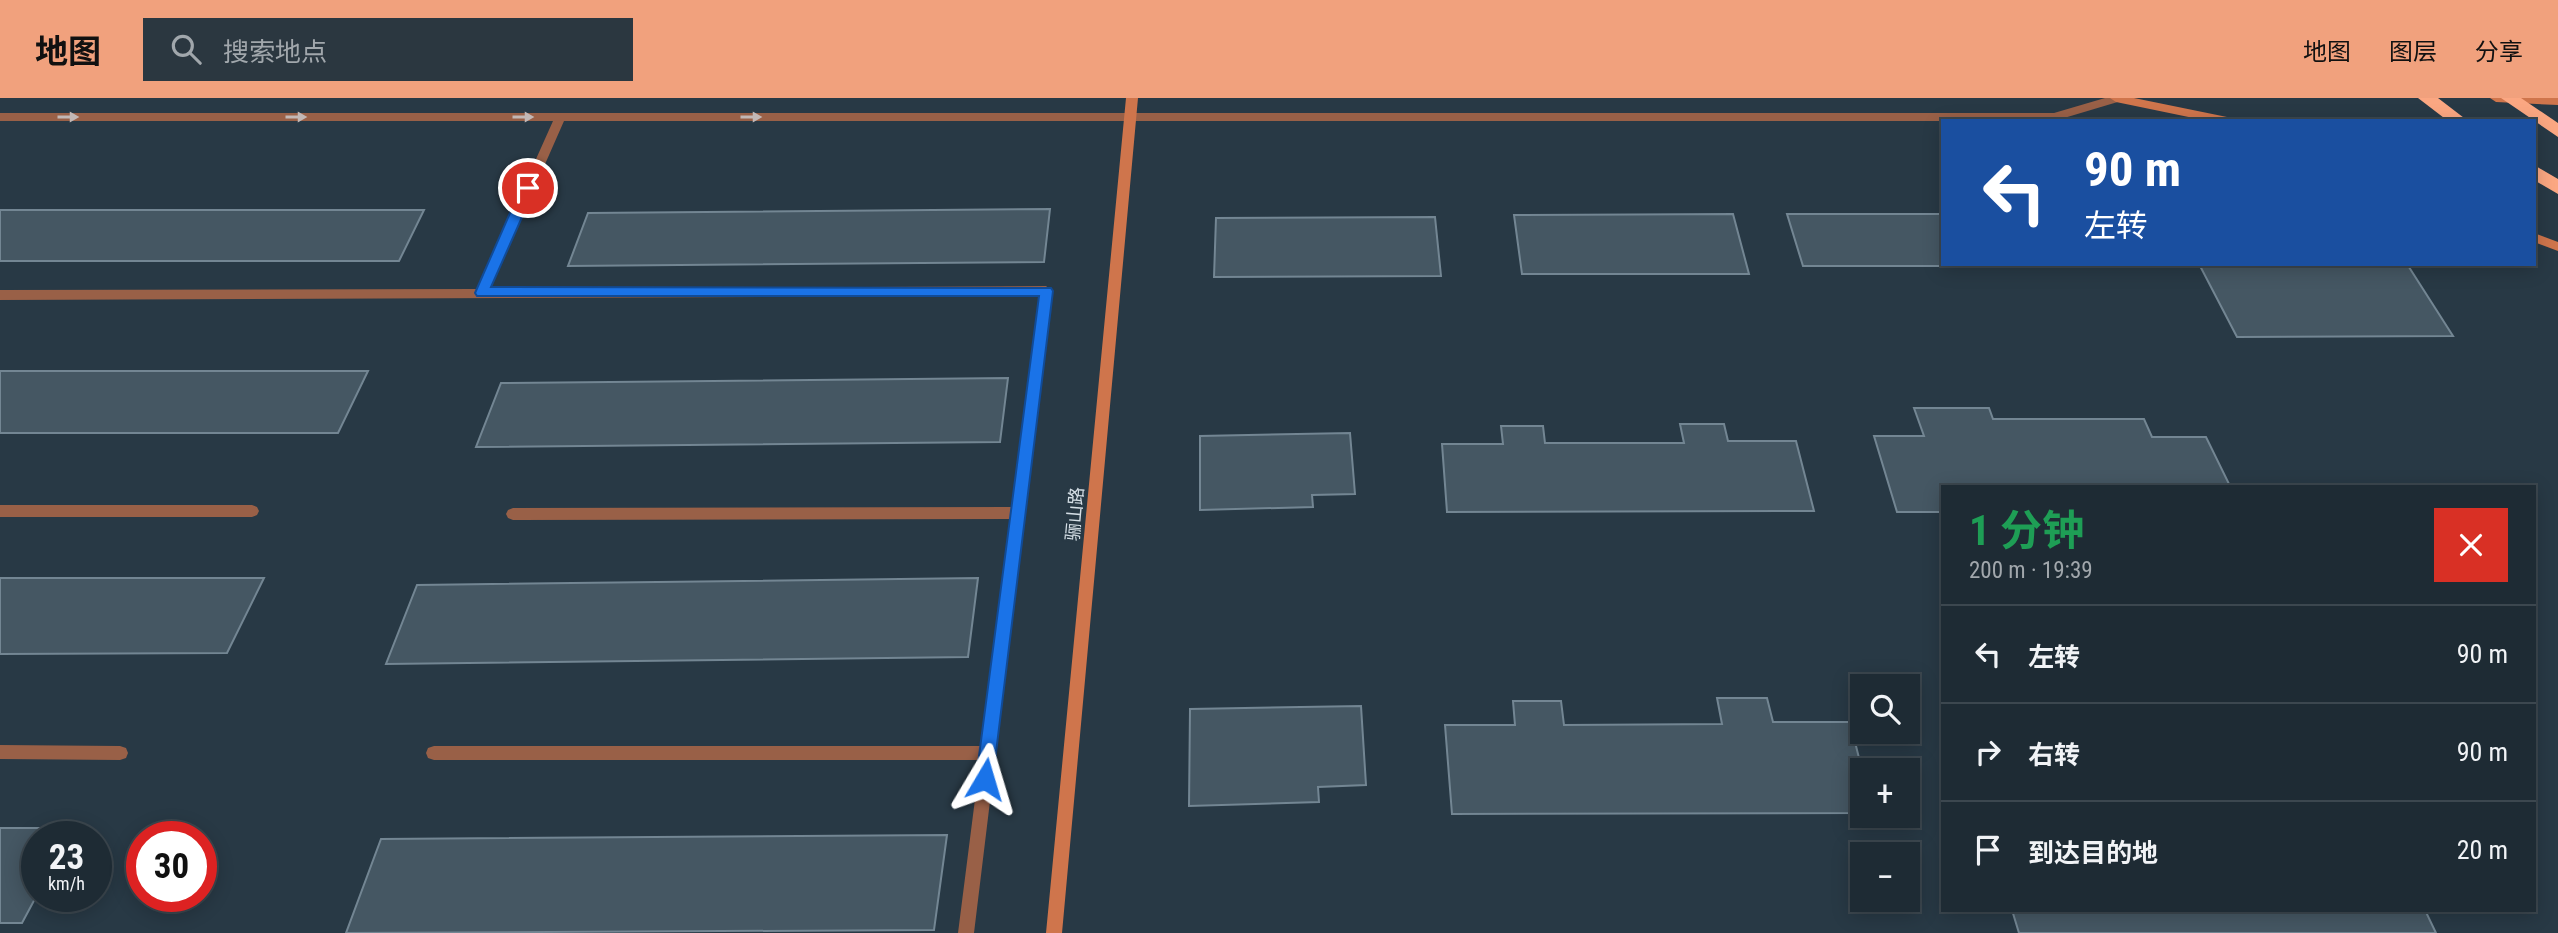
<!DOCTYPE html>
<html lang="zh">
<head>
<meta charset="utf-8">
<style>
	:root { --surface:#1e2b34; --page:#2b3740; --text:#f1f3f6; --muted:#a1a7ac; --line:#3c474f; --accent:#f1a17d }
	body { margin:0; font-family:"Roboto Condensed","Noto Sans SC",sans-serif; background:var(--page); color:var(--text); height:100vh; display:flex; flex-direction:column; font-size:26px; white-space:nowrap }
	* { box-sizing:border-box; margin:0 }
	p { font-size:23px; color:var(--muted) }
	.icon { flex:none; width:38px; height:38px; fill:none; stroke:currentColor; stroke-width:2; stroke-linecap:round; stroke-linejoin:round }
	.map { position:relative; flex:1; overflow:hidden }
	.side { position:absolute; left:1941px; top:387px; width:595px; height:427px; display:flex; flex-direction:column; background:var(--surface); border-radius:0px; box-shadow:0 4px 18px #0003,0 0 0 2px var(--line) }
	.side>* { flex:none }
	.hud { position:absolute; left:1941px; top:21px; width:595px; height:147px; border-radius:0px; box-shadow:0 4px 18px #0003,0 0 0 2px var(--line); background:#1a4fa0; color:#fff; overflow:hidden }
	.controls { position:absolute; left:1850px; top:576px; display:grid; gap:14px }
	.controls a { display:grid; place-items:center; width:70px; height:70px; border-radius:0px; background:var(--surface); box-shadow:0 4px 18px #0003,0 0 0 2px var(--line); font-size:35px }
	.speed { position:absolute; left:21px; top:723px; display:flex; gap:14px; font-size:35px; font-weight:700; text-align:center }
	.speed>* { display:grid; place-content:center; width:91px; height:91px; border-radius:50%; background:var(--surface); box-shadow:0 4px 18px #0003,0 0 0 2px var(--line); line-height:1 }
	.speed small { font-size:18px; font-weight:400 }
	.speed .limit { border:10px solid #d22; background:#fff; color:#111 }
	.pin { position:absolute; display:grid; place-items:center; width:60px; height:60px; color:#fff; margin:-30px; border:4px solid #fff; border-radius:50%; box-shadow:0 2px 7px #0007 }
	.me { position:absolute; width:77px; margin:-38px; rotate:7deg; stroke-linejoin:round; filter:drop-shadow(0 0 5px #0008) }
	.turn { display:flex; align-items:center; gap:24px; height:147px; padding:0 28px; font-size:32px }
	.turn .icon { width:91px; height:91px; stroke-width:2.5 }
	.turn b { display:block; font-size:49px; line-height:60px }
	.round { display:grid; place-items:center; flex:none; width:74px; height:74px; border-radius:0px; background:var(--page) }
	.headline { display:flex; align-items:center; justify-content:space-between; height:119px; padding:0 28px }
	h1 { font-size:42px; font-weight:700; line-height:52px; color:#1e9e55 }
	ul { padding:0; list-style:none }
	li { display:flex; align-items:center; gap:21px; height:98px; padding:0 28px; border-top:2px solid var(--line) }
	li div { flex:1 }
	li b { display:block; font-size:26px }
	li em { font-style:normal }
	header { display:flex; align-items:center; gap:42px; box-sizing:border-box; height:98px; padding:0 35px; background:var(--accent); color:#111 }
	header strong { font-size:33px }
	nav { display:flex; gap:38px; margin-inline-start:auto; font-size:24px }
	.search { width:490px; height:63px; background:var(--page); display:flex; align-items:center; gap:18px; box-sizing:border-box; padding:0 24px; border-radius:0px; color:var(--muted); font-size:26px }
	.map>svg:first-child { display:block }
	.building { fill:#455763; stroke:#738693; stroke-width:2 }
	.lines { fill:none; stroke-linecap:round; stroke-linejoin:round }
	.street { fill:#996047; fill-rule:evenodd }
	.secondary { fill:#cf754c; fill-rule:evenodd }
	.highway { fill:#fba782; fill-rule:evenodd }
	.oneway { fill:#c2b8b6 }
	.route { fill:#1a73e8; stroke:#114b97; stroke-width:2 }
	.labels { text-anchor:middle; stroke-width:5; stroke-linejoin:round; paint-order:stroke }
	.street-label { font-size:18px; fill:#d4dee5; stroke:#283945 }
</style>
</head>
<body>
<header>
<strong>地图</strong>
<div class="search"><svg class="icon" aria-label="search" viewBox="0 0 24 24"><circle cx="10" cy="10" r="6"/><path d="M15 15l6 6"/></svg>搜索地点</div>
<nav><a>地图</a><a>图层</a><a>分享</a></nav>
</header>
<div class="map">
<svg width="2558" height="835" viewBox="0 0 2558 835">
	<rect width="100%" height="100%" fill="#283945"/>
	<path class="building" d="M1050 111 1044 164 568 168 588 115Z
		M0 112H424L399 163H0Z
		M1733 116 1749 176H1522L1514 117Z
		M1787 116H1942V166L2117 168H1803Z
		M1435 119 1441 178 1214 179 1216 120Z
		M2199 166H2407L2453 238 2237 239Z
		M0 273H368L338 335H0Z
		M1008 280 1000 344 476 349 501 285Z
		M1914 310H1989L1993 321H2144L2152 339H2206L2230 388H1942V414H1897L1874 338H1924Z
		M1680 326H1724L1728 343H1796L1814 413 1447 414 1442 346H1503L1501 328H1543L1545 345H1684Z
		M1350 335 1355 396 1312 397 1313 409 1200 412V338Z
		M0 480H264L227 555 0 556Z
		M978 480 968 559 386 566 417 487Z
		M1717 600H1767L1773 624H1850L1862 672V715L1452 716 1445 627H1515L1513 603H1561L1564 627 1722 626Z
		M1361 608 1366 687 1318 689 1319 704 1189 708 1190 611Z
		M0 730H71L67 738H37V797L22 825H0Z
		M947 737 934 832 346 835 381 741Z
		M2012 812H2425L2436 835H2019Z"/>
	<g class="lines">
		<path class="street" d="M2105 0H2123L2121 3 2054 23H564L490 191 1046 188 1052 193 974 835H958L980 662H434L428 660 426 655 428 650 434 648H982L1011 421 513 422 508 420 506 416 508 412 513 410 1012 409 1039 198 0 202V192L478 191 553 23H0V15H2054Z
			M0 407H252L257 409 259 413 257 417 252 419H0Z
			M0 647 120 648 126 650 128 655 126 660 120 662 0 661Z"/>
		<path class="secondary" d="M1126 0H1138L1062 835H1046Z
			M2110 0H2134L2227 19 2232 23H2208L2116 4Z
			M2490 0H2558V7L2496 4Z
			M2534 135 2558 144V153L2534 144Z"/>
		<path class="highway" d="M2418 0H2438L2468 23H2448Z
			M2501 0H2521L2558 25V39Z
			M2534 67 2558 81V96L2534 82Z"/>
	</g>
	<defs><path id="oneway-solid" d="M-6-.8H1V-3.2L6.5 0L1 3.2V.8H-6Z" transform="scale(1.75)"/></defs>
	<g class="oneway">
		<use href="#oneway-solid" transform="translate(68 19)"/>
		<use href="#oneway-solid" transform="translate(296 19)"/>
		<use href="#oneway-solid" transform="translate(523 19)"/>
		<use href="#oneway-solid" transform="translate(751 19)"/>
	</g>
	<path class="route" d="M528 86 535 90 491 189 1051 190 1053 193 992 687 985 689 979 687 976 681 1039 198H477L475 195 521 90Z"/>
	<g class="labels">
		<g class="street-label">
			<text transform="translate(1075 416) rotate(-85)" y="6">骊山路</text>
		</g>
	</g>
</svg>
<div class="controls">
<a><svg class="icon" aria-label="search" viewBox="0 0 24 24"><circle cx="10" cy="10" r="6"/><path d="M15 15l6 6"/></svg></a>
<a>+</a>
<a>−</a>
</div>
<div class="speed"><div>23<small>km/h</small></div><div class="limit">30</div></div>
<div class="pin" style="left:528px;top:90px;background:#d93025"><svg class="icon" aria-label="arrive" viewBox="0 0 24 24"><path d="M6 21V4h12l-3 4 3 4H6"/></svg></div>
<svg class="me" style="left:985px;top:681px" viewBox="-20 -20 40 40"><path d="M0-17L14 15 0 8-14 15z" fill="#1a73e8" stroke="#fff" stroke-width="4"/></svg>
<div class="hud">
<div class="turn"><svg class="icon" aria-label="left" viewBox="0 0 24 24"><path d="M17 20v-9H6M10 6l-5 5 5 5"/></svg><div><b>90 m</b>左转</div></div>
</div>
<section class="side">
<div class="headline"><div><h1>1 分钟</h1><p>200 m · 19:39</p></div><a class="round" style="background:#d93025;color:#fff"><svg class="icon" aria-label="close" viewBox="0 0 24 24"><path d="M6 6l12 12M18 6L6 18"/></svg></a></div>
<ul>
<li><svg class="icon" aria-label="left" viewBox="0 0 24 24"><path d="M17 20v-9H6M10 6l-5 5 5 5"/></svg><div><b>左转</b></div><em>90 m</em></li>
<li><svg class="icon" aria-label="right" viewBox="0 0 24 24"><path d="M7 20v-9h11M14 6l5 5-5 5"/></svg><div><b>右转</b></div><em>90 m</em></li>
<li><svg class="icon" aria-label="arrive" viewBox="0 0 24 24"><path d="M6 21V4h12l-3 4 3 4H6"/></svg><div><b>到达目的地</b></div><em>20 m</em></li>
</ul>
</section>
</div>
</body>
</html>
